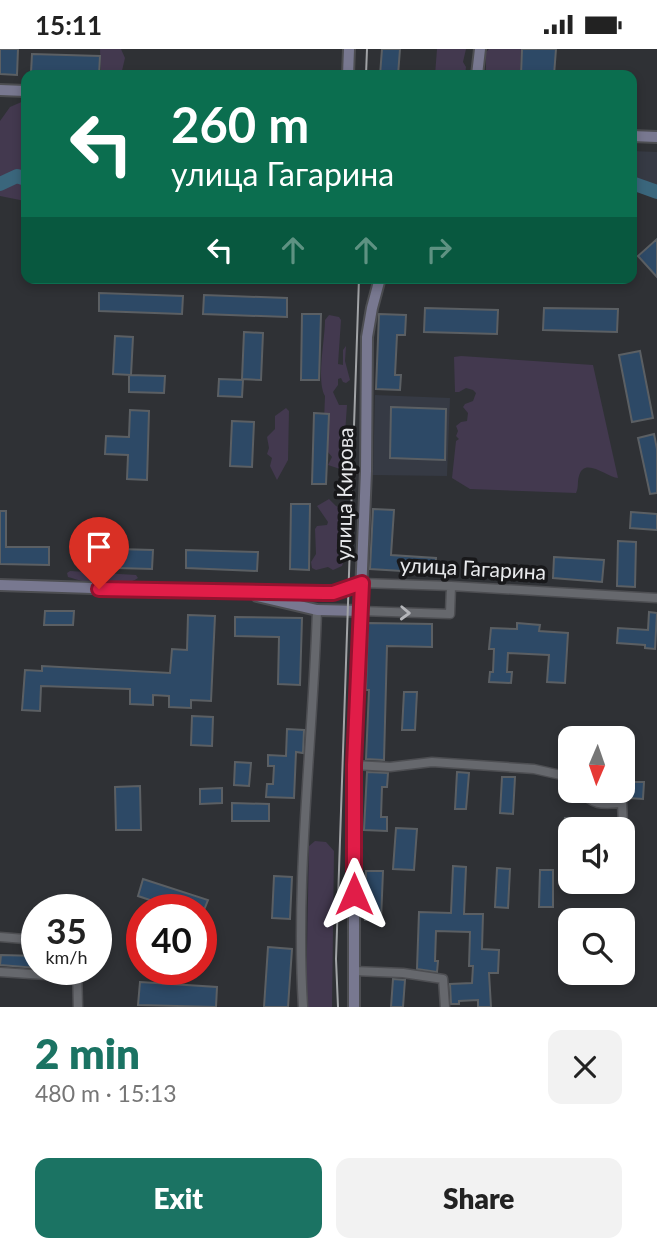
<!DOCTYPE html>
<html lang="en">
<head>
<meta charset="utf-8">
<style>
	:root { --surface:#fff; --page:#f2f2f2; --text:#222; --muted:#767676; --accent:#1b7363 }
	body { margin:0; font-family:Lato,sans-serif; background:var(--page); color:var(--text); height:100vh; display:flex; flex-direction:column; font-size:26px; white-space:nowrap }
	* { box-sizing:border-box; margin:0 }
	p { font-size:23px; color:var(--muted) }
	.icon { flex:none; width:38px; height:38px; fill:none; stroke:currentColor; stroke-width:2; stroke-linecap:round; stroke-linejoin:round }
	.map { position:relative; height:958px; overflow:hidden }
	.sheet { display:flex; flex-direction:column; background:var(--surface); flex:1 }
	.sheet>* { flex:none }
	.hud { position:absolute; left:21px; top:21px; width:616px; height:214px; border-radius:14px; box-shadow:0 4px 10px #0003; background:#0b6e4f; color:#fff; overflow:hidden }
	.needle { width:46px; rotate:182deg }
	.buttons { position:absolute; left:558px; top:677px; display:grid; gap:14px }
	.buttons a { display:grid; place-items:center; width:77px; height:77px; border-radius:14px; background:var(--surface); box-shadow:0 4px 10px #0003; font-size:35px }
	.speed { position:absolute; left:21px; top:845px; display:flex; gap:14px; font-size:35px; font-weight:700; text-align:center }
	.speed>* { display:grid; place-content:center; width:91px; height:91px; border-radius:50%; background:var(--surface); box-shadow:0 4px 10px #0003; line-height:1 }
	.speed small { font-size:18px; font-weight:400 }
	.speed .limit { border:10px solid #d22; background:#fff; color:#111 }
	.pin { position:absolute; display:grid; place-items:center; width:60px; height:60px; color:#fff; margin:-72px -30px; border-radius:50% 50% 50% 0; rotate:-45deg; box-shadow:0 0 7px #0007 }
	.pin .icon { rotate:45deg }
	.me { position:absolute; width:77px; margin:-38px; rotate:0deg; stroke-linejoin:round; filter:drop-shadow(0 0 5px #0008) }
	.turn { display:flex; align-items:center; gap:24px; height:147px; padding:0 35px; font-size:32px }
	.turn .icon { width:91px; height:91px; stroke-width:2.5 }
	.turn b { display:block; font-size:49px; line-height:60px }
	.lanes { display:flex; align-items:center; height:66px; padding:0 35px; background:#0003; justify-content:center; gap:35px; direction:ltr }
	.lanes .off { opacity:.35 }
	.round { display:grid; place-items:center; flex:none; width:74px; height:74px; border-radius:14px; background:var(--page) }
	.summary { display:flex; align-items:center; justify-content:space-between; height:119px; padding:0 35px }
	h1 { font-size:42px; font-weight:800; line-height:52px; color:var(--accent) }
	.cta { display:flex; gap:14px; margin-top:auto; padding:14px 35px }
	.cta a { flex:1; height:80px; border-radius:14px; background:var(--accent); color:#fff; font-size:28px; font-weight:800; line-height:80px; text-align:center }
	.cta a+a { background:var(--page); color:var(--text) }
	.status { display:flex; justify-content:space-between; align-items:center; height:49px; padding:0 35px; background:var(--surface); direction:ltr }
	.status svg { height:19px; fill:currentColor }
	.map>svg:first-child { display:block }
	.built { fill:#363a44 }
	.green { fill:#43394f }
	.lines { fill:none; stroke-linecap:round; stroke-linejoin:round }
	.river { stroke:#3a667c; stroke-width:14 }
	.building { fill:#2d4966; stroke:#5b5f63; stroke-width:2 }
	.street-casing { stroke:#4d4e52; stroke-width:11 }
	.secondary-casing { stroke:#4d4e52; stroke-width:14 }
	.street { stroke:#66686d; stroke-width:8 }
	.secondary { stroke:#787890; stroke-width:10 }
	.tram { stroke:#a2a4a7; stroke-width:2 }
	.oneway { stroke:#b4b5b9 }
	.route-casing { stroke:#92132f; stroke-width:18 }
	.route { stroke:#e11d48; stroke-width:12 }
	.labels { text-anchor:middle; stroke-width:7; stroke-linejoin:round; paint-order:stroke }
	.street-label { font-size:21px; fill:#e8e9ec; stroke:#18181a }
</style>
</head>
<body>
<div class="status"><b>15:11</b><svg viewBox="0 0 49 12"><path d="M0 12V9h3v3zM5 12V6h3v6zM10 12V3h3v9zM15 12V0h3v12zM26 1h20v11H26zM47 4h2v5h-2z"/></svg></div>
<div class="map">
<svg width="657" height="958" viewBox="0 0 657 958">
	<rect width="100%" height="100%" fill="#2f3135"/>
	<path class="built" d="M632 102 657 103V139L632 127Z
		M375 346 450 349 447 427 373 426Z"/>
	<path class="green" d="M100 0H121L125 9 121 26H101Z
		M437 0H466L463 13 466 18 465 26H435Z
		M489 0H521L520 26H486V3Z
		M26 51V152H25L0 147V72L10 58Z
		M329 266 339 268 341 271 338 315 343 316V301L346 297 345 312 350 331 346 334 343 333 341 329 338 330V336L333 343 339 356H347L344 399 346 425 343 427 340 420 328 416 332 408 323 397 325 347C316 331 325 291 325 271Z
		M461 307 593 316 618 429C607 428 584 407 579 427 577 433 579 438 576 444L470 440 452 429 456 392 459 390 456 387 458 382 456 377 461 373 467 372 468 364 463 358 465 355 473 352 476 344 473 341 466 339 459 343H455L454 308Z
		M286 359 289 362 288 411 277 431 270 417 272 409 267 405 269 399 267 388 275 380V367Z
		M329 450 336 457 343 460 346 465 344 511 342 517 333 521 328 518 316 521 312 519 311 513 316 505 315 480 317 477 327 476 328 473 317 457Z
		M70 522 136 526 138 529C120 541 87 534 68 528L67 524Z
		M315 792 326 793 334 802 332 958H307L306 951 309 797Z"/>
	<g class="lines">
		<path class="river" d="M632 134 657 143
			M0 135 17 127 26 130"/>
	</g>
	<path class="building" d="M0 0H18L17 26 0 25Z
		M382 0H400L398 26H380Z
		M522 0H556L554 26H521Z
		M32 5 100 7 99 26 31 24Z
		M657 190V228L638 207Z
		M99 244 183 247 182 265 99 262Z
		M204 246 287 249V268L203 265Z
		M425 259 498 261 497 285 424 283Z
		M544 259 618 260 617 283 543 281Z
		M302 265H321L319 331H301Z
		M379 265 406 266 405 286H397L395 326H401L400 341 376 340Z
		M244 283 263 284 261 331 242 330Z
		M115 287 133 288 131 326 113 325Z
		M640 302 653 369 632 373 619 306Z
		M129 326 165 327 164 344 129 343Z
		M219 330 243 331 242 348 218 347Z
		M391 358 446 360 445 411 390 409Z
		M130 361 149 362 147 431 127 430 128 406 105 405 106 387 129 388Z
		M314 364 329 365 326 435H312Z
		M232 372 254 373 252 418 230 417Z
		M654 385 657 400V444L650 445 638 389Z
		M291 455H310L309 521 290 520Z
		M373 460 394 461 391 506 436 509 435 524 370 520Z
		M0 462H6V498H49V516L0 515Z
		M631 463 657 465V481L630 479Z
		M618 492 636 493 635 538 617 537Z
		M81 499 153 501 152 520 80 518Z
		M186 501 258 503 257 522 186 519Z
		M554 508 604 511 602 533 553 529Z
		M45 562H74L73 576H44Z
		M649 563 657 564 655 600 645 599V596L617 594 618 579 648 581Z
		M188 566 215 567 211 652 191 651V659L169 658V647L153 646V656L130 655V640L41 637 40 662 22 661 25 621 42 622V617L170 624 172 600 187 601Z
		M235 568 302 569 300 636 278 635 279 588 235 587Z
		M368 574 432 575V598L387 597 384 711 366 710 369 641H366Z
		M517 574 540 576 539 582 568 584 565 634 547 633 549 606 508 604 507 623H512L511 634 489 633 490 623H493L494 600H489L491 579 517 580Z
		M404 643H417L415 681H402Z
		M192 667 213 668 212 697 191 696Z
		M287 680 304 681 303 704 296 703 294 749 266 748 267 735H273L274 717H268V706L286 707Z
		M235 713 251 714 249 737 234 736Z
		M367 723 388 724 387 738H382L381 768H387V782L364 781Z
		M457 723 469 724 466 760H455Z
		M502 728H515L513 765 500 764Z
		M623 733H644L643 750 597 747V742H623Z
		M140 737 141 781H116L115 738Z
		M222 739V754L200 755V740Z
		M232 754 269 755V772H232Z
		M565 769 611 770V780H565Z
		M396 779 417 780 414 821 393 820Z
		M453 817 466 818 464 865H483L482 900 499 901 498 924H489L491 958H478V951L459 952V955H451L450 935 472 934 473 917H469L470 883 436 882 435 912H438L437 923 417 920 419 863 451 864Z
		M497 819 510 820 508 859 495 858Z
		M540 821H553V858H539Z
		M366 822H383L381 871H365Z
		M274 827 292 828 290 870 272 869Z
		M143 830 208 851 204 861H180L138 847Z
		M268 898 292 900 288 958H264Z
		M1 906 37 907V919L0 916Z
		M393 930 405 931 403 958H391Z
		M140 933 217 938 216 958 138 956Z"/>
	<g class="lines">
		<defs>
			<path id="street" d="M362 534 451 537 657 549
				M361 562 450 565 451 537
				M354 716 390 718 432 713 534 720 570 728
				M582 742C593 758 605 755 622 754L623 775 619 780
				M0 888 37 891
				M77 920 78 958
				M354 922 403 924 443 930 445 958
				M0 923 76 928
				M303 958C295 826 313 693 317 561"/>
			<path id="secondary" d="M348 26 349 0
				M477 26 480 0
				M0 41 26 42
				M632 87 657 88
				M0 536 247 544 275 542 333 544 362 534
				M257 547 317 561 361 562
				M354 958V716L366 422 367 288 372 259 380 229"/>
		</defs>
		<use href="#street" class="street-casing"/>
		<use href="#secondary" class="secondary-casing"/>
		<use href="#street" class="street"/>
		<use href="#secondary" class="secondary"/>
		<path class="tram" d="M366 26 367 0
			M338 958 336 910 359 229"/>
	</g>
	<defs><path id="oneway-chevron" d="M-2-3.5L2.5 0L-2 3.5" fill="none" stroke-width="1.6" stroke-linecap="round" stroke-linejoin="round" transform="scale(1.75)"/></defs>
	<use class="oneway" href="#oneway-chevron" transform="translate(405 564) rotate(2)"/>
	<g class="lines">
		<defs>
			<path id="route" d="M99 540 324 544H333L362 534 354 716V845"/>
		</defs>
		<use href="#route" class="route-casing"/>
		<use href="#route" class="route"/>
	</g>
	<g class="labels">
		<g class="street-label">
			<text transform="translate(345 445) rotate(-89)" y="7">улица Кирова</text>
			<text transform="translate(473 520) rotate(3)" y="7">улица Гагарина</text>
		</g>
	</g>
</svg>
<div class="buttons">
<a><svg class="needle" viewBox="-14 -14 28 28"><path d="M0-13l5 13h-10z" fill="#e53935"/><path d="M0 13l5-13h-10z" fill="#767676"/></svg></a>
<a><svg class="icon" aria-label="sound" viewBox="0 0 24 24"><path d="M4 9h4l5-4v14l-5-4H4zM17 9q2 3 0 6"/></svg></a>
<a><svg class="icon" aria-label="search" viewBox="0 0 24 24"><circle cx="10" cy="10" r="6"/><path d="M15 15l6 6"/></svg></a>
</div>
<div class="speed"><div>35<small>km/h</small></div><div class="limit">40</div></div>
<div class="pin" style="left:99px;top:540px;background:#d93025"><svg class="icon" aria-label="arrive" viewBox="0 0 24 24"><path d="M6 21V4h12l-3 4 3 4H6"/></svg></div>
<svg class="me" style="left:354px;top:845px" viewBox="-20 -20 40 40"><path d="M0-17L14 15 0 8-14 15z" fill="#e11d48" stroke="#fff" stroke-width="4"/></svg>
<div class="hud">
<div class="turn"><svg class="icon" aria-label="left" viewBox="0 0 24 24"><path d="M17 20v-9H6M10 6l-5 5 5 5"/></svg><div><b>260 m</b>улица Гагарина</div></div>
<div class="lanes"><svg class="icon" aria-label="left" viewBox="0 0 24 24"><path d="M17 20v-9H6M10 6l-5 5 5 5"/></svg><svg class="icon off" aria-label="ahead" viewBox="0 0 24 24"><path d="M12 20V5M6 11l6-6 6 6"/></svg><svg class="icon off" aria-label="ahead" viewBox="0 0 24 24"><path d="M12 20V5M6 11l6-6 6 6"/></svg><svg class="icon off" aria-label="right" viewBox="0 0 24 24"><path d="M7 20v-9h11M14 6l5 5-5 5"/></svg></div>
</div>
</div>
<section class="sheet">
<div class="summary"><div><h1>2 min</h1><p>480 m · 15:13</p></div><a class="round"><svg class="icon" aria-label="close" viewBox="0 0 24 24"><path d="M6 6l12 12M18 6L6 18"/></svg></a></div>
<div class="cta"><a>Exit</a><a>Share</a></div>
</section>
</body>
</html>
